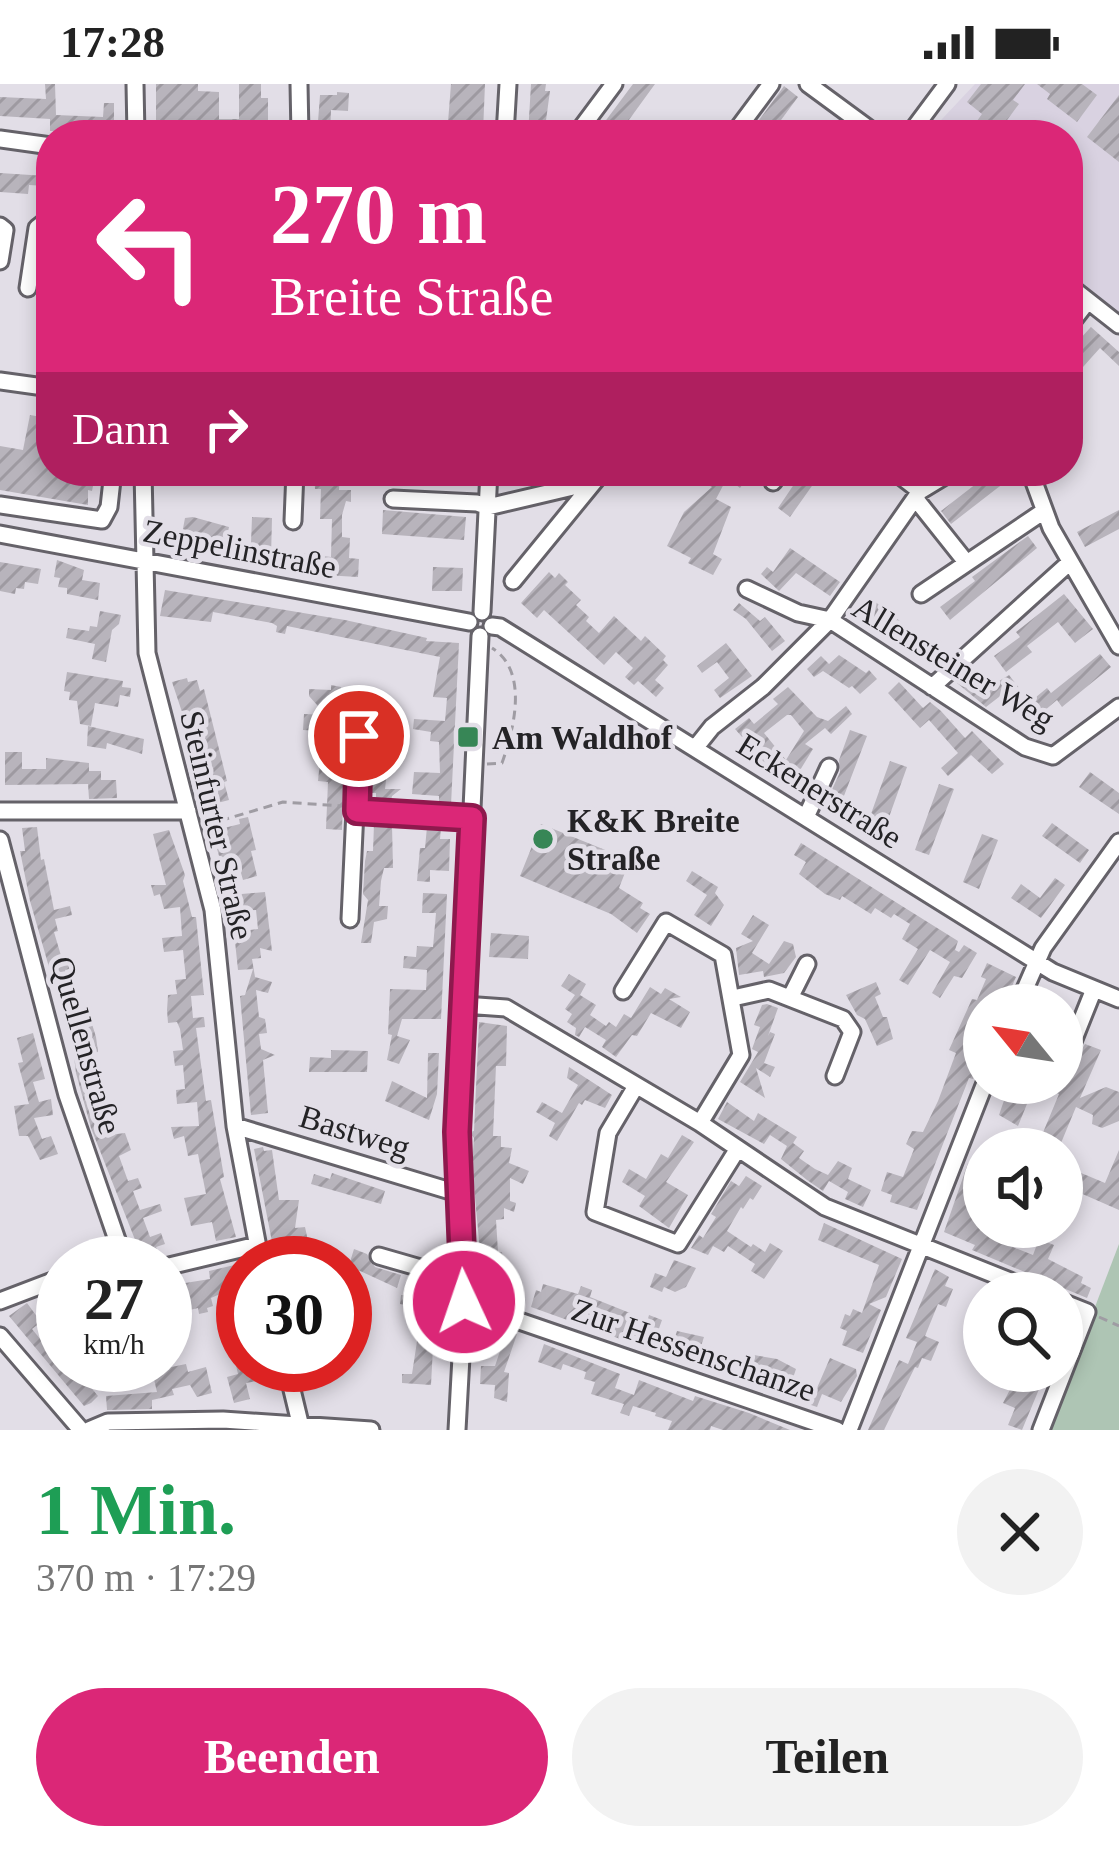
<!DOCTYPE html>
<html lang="de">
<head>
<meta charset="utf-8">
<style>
	:root { --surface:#fff; --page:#f2f2f2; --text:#222; --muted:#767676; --accent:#db2777 }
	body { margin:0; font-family:"Times New Roman",serif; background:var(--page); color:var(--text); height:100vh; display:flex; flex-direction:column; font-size:45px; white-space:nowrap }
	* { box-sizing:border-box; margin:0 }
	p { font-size:39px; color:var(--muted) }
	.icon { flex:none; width:66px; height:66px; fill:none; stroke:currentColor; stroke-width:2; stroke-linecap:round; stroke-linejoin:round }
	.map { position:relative; height:1346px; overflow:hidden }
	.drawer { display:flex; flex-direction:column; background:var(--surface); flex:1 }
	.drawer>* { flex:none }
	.top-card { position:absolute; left:36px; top:36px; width:1047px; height:366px; border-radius:48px; box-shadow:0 6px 18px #0003; background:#db2777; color:#fff; overflow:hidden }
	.needle { width:78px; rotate:300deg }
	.controls { position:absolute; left:963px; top:900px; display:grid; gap:24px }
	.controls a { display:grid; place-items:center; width:120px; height:120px; border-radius:50%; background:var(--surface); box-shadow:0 6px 18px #0003; font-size:60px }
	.speed { position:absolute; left:36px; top:1152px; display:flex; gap:24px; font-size:60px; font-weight:700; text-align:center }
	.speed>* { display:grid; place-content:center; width:156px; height:156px; border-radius:50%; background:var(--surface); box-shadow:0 6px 18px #0003; line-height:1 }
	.speed small { font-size:30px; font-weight:400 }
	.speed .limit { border:18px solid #d22; background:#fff; color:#111 }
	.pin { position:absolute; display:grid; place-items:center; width:102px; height:102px; color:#fff; margin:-51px; border:6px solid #fff; border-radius:50%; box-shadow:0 3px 12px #0007 }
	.me { position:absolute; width:132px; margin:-66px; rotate:357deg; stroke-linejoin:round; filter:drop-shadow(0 0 9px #0008) }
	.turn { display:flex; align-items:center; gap:42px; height:252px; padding:0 36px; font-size:54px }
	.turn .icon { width:156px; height:156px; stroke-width:2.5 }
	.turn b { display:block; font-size:84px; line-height:102px }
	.then { display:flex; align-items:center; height:114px; padding:0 36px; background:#0003; gap:24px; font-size:45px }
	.round { display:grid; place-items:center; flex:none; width:126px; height:126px; border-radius:63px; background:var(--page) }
	.head { display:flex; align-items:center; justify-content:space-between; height:204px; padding:0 36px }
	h1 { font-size:72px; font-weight:700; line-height:90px; color:#1e9e55 }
	.button { display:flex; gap:24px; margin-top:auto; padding:24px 36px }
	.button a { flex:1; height:138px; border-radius:72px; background:var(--accent); color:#fff; font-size:48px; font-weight:700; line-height:138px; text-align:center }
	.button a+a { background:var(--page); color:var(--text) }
	.status { display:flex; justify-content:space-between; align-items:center; height:84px; padding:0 60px; background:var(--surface); direction:ltr }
	.status svg { height:33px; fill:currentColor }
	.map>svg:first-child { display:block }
	.built { fill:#d9d2e1 }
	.green { fill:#aec5b4 }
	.building { fill:url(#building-hatch); fill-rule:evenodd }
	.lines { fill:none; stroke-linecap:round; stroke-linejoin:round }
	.minor-casing { stroke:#656269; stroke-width:21 }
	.path { stroke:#9f9ca3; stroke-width:3; stroke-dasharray:9 6; stroke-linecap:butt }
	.minor { stroke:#fff; stroke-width:15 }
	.route-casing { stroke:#8e194d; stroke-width:30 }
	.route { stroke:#db2777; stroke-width:21 }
	.poi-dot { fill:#378656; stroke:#e2dee7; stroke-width:4.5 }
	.labels { text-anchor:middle; stroke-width:9; stroke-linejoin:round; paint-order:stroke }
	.street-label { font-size:33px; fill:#242326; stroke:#e2dee7 }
	.poi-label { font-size:33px; font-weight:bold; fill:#242326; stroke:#e2dee7; text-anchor:start }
</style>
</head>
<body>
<div class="status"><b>17:28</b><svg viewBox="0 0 49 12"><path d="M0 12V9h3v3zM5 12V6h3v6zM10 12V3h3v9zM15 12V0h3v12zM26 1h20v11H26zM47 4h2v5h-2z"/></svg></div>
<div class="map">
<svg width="1119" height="1346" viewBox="0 0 1119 1346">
	<defs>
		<pattern id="building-hatch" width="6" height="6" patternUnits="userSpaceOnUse" patternTransform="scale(3)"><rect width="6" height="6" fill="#b8b4bc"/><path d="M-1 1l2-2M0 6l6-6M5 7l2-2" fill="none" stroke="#9e9aa1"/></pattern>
	</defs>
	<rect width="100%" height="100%" fill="#e2dee7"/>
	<path class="built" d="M975 0H1119V228L1068 189V51H927Z"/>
	<path class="green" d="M1119 1160V1346H1048Z"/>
	<path class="building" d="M45 0H55L56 31 103 33 104 19H114V46L50 47V35L0 32V13L46 15Z
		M156 0H198V7L219 8V35H239V0H261V14H268V51H156Z
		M451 0H485L483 48 458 47V51H447Z
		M531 0H546L545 7H550L544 51H528Z
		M633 0H655L618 51H595Z
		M981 0H1025L1013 16 1019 20 996 51H967L982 30 967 18Z
		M1037 0H1082L1097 11 1077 38 1047 15 1050 10Z
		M784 2 798 13 770 51H748Z
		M337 8 349 9 348 27 331 26 330 51H317L320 11H337Z
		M1119 11V78L1087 53Z
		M0 89 46 92V102L29 101 28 110 0 108Z
		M1091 243 1119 268V282L1100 264 1082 284 1068 293V268Z
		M30 331 47 334 46 339 51 340V387H96L92 407 88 406V421L0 406V362L23 366Z
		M314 387H340L339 406H351V418L346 417 342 431V453L350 454 349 474 359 475 358 493 289 489 290 468 331 473 332 435H320L321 405H315Z
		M682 387H752L740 404 727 394 716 415 731 423 713 470 722 475 713 491 688 479 691 474 667 462 684 428 712 403Z
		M803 387H817L810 397 814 399 790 433 778 424Z
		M990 389 1000 402 951 440 941 427Z
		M383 426 466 433 464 456 382 450Z
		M1119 426V445L1085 463 1077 448Z
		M193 433 229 443 226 457 251 459 252 433 272 434 271 473 251 472V469L181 455 185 434Z
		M1028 452 1037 464 950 536 940 523 975 497 972 493Z
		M790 464 840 498 830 512 796 489 779 507 761 490 767 483 773 488Z
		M57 476 84 486 82 496 100 499 98 516 67 510V504L58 503 60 494 54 493Z
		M0 478 41 485 38 500 25 498 24 505 16 504 15 510 0 507Z
		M433 483 463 484 462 507H432Z
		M549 488 555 494 559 489 568 498 565 501 581 516 576 521 589 533 586 537 599 549 614 532 641 557 645 552 666 572 663 576 668 581 655 596 664 604 656 613 638 597 634 601 625 593 633 584 616 568 604 581 544 526 537 534 521 519Z
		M165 506 345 536 427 554 426 557 459 559 451 721 439 720V712L412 710 414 688 440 689 439 658 430 657 431 648 413 645 414 635 445 637 447 614 433 613 440 573 287 542 285 550 276 548 277 542 272 539 213 528 211 538 160 532Z
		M1064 510 1093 545 1075 559 1058 538 1027 562 1032 568 1006 588 994 572 1020 553 1016 548Z
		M869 513 918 551 908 566 860 527Z
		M739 519 760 537 765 533 785 557 772 567 746 535 733 526Z
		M100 527 121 531 119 540 112 546 106 578 92 575 95 560 66 554 68 544 89 547 90 542 97 543Z
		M726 559 752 592 720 614 714 606 729 594 717 578 702 589 697 582Z
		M1100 570 1111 583 1062 623 1057 616 1032 637 1008 606 986 623 957 599 971 588 984 606 1009 591 1030 618 1047 604 1051 609Z
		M839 571 866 589 869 586 877 595 860 610 852 602 849 604 823 587 814 593 807 585 821 572 829 580Z
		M67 588 123 597 122 603 131 604 130 613 120 611 118 623 95 619 91 642 80 640 77 617 69 616 70 608 64 607Z
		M187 594 188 598 197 596 200 607 204 605 227 697 224 698 229 716 206 722 200 703 213 699 204 666 191 670 186 650 189 649 172 598Z
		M899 598 923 624 930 618 941 627 965 654 972 647 1004 680 992 690 971 671 948 692 941 684 958 669 929 636 920 644 888 609Z
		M331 601 341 603 339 648 303 646 304 630 326 631 309 612V605L331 606Z
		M788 603 817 633 828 637 846 622 852 630 831 650 825 644 805 660 813 665 794 696 776 684 772 687 735 645 749 634 754 640 778 620 773 615ZM787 631H791L804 647 786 676 764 649Z
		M377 616 395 619 385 705H401L392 712 391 717 376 716V709H370Z
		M88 642 144 655 142 670 107 659 106 665 87 662Z
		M850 646 867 652 842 717 829 712 840 688 839 676Z
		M5 668H22V685H46V674L89 679V687H101V696H116L117 714 89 715 88 700 5 701Z
		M320 677 344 678 342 746 326 745 328 698 318 697Z
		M890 677 907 683 884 747 867 741Z
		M1090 688 1119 709V730L1079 703Z
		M939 700 954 705 929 771 915 766Z
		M248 733 256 766 251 767 257 792 243 796 239 782 223 786 212 747 240 740 239 735Z
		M1052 739 1089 766 1080 779 1042 752Z
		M374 740 392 741 393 784H384L381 797 379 822H388L387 835 374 838 371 859H361L368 816 363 810 365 777 367 767H373Z
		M541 740 630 776 619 804 643 819 640 824 650 830 637 849 611 830 520 792Z
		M37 743 41 776 44 775 54 826 70 822 72 831 55 835 58 847 54 848 62 875 70 873 73 884 65 886 70 903 76 902 82 941 92 940 96 953 98 968 93 969 97 984 91 985 103 1027 100 1028 109 1051 125 1049 131 1066 119 1072 128 1097 138 1094 142 1104 133 1107 140 1126 160 1120 162 1127 143 1134 150 1153 161 1149 165 1160 156 1163 159 1170 143 1176 91 1044 76 989 69 932H63L30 817 20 767H25L22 744Z
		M427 743 441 744 440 755H450L449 787 430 786V798L417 797 420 764H425Z
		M169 746 185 791 183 797 192 833H196L204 911 191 912 193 934 204 933 205 943 196 944 206 1017 211 1016 224 1093 220 1095 236 1153 216 1157 212 1138 191 1142 184 1114 206 1110 198 1070 188 1072 184 1052 174 1055 171 1043 199 1042 197 1018 177 1020 176 1006 185 1005 183 981 175 982 173 967 183 966 180 945 177 938 168 939 167 926 168 911 177 910 175 896 186 895 183 866 164 868 162 854 182 852 180 823 164 825 160 810 154 812 151 801H166L153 750Z
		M982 750 998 756 979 805 963 798Z
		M801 759 958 857 955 866 959 868 964 861 977 869 962 894 954 892 940 914 932 909 950 878 930 866 908 901 899 896 918 865 902 855 910 840 894 830 891 834 875 824 871 830 842 812 840 816 825 810 799 790 806 778 794 771Z
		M692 787 718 803 715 809 724 821 711 842 694 831 707 811 686 797Z
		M1055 794 1065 801 1041 834 1011 814 1021 800 1040 814Z
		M265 808 272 867 260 864 261 874 252 875 255 893 272 898 268 909 256 906 259 933 265 935 267 949 259 950 261 965 275 971 263 976 268 1029 251 1031 240 912 245 911 253 885 238 886 234 848 258 845 256 826 232 827 230 811Z
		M423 809 447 810 441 935H402L397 952 410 956 399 980 387 976 392 951 388 950 390 905 426 906 427 886 403 884 404 872 416 873 417 862 433 863 436 829H422Z
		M753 831 769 841 752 869 769 880 784 857 793 860 796 873 784 889 764 893 763 887 739 891 736 864 753 857 741 850Z
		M491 849 529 852 528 875 489 873Z
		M987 879 1016 893 1009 909 1003 906 997 921H984V968L973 995 969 994 917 1126 890 1118 892 1111 881 1107 887 1088 903 1093 914 1065 906 1060 912 1047 923 1048 938 1017 956 969 949 966 972 915 977 916 986 895 981 893Z
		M569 890 586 900 580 911 596 921 590 931 606 942 609 938 616 943 624 930 631 934 650 903 661 910 665 904 681 913 669 915 690 928 681 944 651 929 637 952 632 951 616 973 602 963 606 956 585 943 579 953 575 951 576 944 567 938 572 930 565 925 575 911 561 902Z
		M876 898 881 910 875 913 883 933H887L893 955 877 962 865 935 857 931 846 911Z
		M767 920 778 924 768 952 770 948 775 950 764 979 775 983 770 993 756 984 765 1014 740 998 758 968 752 965 760 943 754 941 762 921Z
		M479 938 507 942 506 982H496L493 1052H501V1063L512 1064 509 1079 529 1087 523 1100 510 1094V1117L516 1119 514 1128 504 1124V1135L496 1136 498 1168H502L504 1185 517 1190 518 1200 498 1201 499 1210 484 1211 472 1081 474 1054 469 1048 474 1047Z
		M33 949 45 995 33 998 39 1018 51 1015 53 1031 34 1034 42 1055 51 1052 58 1070 40 1076 28 1052H19L14 1022 29 1020 18 979 23 978 17 954Z
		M1085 960 1101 966 1080 1014 1106 1003 1119 1008V1037L1102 1044 1092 1040 1093 1031 1076 1023 1061 1059 1042 1051 1059 1010 1052 1007 1056 999H1062V985L1068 988Z
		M331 966 368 967 367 988H309L310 973 331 974Z
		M428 969H439L437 1010 429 1036 385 1017 392 997 427 1014Z
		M569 983 612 1011 605 1024 585 1016 582 1021 579 1019 557 1057 549 1052 555 1039 536 1028 542 1018 562 1029 578 1001 567 994Z
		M1010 999 1051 1000 1026 1009 1029 1015 1018 1042 999 1031Z
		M727 1018 754 1037 758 1029 797 1053 793 1059 804 1067 799 1074 815 1085 828 1091 838 1077 852 1084 848 1095 871 1106 863 1123 845 1115 848 1108 829 1097 823 1107 807 1096 781 1075 787 1062 770 1051 764 1060 718 1035Z
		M682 1051 694 1058 666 1098 688 1111 669 1144 639 1122 645 1112 622 1098 629 1085 646 1095 661 1070 668 1074Z
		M984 1062V1088L970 1120 980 1124 978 1130 984 1133V1143L1013 1153 1010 1162 1033 1171 1039 1155 1054 1161 1048 1175 1083 1193 1081 1199 1091 1204 1087 1214 972 1166 975 1161 944 1148 968 1079 976 1082Z
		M263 1063 264 1067 272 1066 279 1116H299L295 1144 305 1143 310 1166 345 1179H283L289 1160 273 1163 254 1065Z
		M1119 1066V1126L1062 1101V1081L1105 1099Z
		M332 1089 385 1107 381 1120 311 1100 314 1090 330 1095Z
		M746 1092 762 1102 753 1116 750 1114 743 1125 741 1123 727 1147 751 1163 753 1160 765 1168 770 1159 783 1167 764 1195 751 1187 755 1180 728 1162 724 1168 713 1162 708 1171 691 1164 699 1151 703 1154 716 1133 711 1130 731 1097 739 1102Z
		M824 1139 902 1175 886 1213 869 1220 881 1226 863 1269 842 1261 847 1247 840 1244 845 1230 850 1232 853 1225 862 1229 879 1181 818 1156Z
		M354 1165 367 1170 375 1183 401 1191 397 1204 358 1186 355 1194 346 1191Z
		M674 1176 696 1184 686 1203 675 1208 664 1203 662 1208 650 1203 655 1189 666 1193Z
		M243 1179V1200L211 1214 213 1222 207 1224 208 1228 199 1230 198 1224 173 1230 168 1205 173 1201 210 1195 209 1187Z
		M935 1185 949 1193 945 1202 953 1205 946 1223 938 1220 925 1252 939 1258 931 1277 922 1274 918 1284 915 1283 884 1346H868L899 1276 908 1280 917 1258 906 1254Z
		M428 1199 447 1201 449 1225 431 1226 430 1247 448 1248 447 1264 433 1263 431 1301 402 1299V1290H412L422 1225 400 1220 401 1211 429 1212Z
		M543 1200 578 1210 581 1202 592 1206 590 1213 630 1229 627 1239 645 1245 649 1231 662 1236 657 1250 674 1256 677 1247 704 1253 701 1262 709 1264 704 1279 678 1270 676 1275 531 1223 536 1206 541 1208Z
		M27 1219 41 1238 32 1245 45 1261 52 1255 63 1268V1282L73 1294 79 1289 98 1312 91 1319 84 1322 9 1232Z
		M486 1246 517 1250 504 1288 509 1289 507 1318 494 1314 495 1301 480 1300 481 1282H495L501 1264 484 1262Z
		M243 1252V1281H253L257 1297 246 1299 250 1315 234 1319 227 1293 238 1290 230 1255Z
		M544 1260 620 1290 615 1304 634 1311 639 1296 693 1317 695 1312 749 1329 790 1346H723L711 1342 710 1346H668L672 1337 655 1332 656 1329 633 1322 629 1332 620 1329 624 1320 591 1310 595 1298 584 1295 586 1288 563 1280 561 1286 538 1278Z
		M748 1270 777 1275 796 1285 793 1294 817 1304 830 1274 856 1285 857 1292 841 1318 822 1310 817 1323 739 1297Z
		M186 1280 188 1288 206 1283 212 1309 197 1313 190 1301 172 1305 174 1311 152 1316V1325L107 1326 106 1312 157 1308 152 1287Z
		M1029 1293 1042 1298 1022 1346 1008 1341 1015 1324 1003 1319 1015 1296 1025 1300Z"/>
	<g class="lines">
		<defs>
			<path id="minor" d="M135 0 136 51
				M299 0 300 51
				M808 0 872 47
				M505 51 508 0
				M576 51 614 0
				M733 51 771 0
				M909 51 947 0
				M0 55 51 62
				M0 142 5 146 0 177
				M1068 201 1119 241
				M28 204 37 144 51 133
				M1068 243 1088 217
				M0 297 51 304
				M143 387 147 569 213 826 235 1042 261 1179
				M894 387 920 407
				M1030 387 1051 444 1119 562
				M773 398 781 387
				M915 414 966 478
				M393 415 477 419 488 423 573 403 603 387
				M0 421 102 436 109 423 113 387
				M293 437 295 387
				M0 450 469 538
				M513 497 598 393
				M747 505 798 529 830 536 1025 663 1053 672 1119 623
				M921 510 1044 427
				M482 528 489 387
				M492 542 500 543 1053 888 1119 915
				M932 603 1069 479
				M696 663 712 643 763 603 830 536 920 407 953 387
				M0 727H188
				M357 727 472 734
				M806 733 829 683
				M0 756 67 1011 125 1179
				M350 835 360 617
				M623 907 666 838 723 871 741 971 700 1039
				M733 914 769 906 843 935 852 948 835 992
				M790 914 807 880
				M464 921 506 924 700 1039 825 1123 1040 1209
				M1018 921 1043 864 1119 758
				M1068 970 1094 905
				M636 1002 608 1049 595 1128 678 1160 737 1066
				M235 1042 457 1109
				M379 1172 438 1189 462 1190
				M165 1183 257 1161
				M0 1217 63 1193
				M464 1218 837 1346
				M0 1252 81 1346
				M286 1281 300 1339
				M89 1346 108 1338 223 1336 371 1346
				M457 1346 464 1218 457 1048 480 552
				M849 1346 985 999
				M1041 1346 1087 1228 1062 1218"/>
		</defs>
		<use href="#minor" class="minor-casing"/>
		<path class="path" d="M487 680 502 679C514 645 529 587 492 564
			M206 741 283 718 343 722
			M1099 1233 1119 1242"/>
		<use href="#minor" class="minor"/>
	</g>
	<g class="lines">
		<defs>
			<path id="route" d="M359 652 357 727 472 734 457 1048 464 1218"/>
		</defs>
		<use href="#route" class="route-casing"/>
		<use href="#route" class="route"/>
	</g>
	<g class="poi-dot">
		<rect x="456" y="641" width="24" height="24" rx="6"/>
		<circle cx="543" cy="755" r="12"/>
	</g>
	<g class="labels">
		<g class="street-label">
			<text transform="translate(240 464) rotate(11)" y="12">Zeppelinstraße</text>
			<text transform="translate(954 578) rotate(31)" y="12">Allensteiner Weg</text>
			<text transform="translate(820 706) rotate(32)" y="12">Eckenerstraße</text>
			<text transform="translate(218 741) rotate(77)" y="12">Steinfurter Straße</text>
			<text transform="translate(87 961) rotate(74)" y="12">Quellenstraße</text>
			<text transform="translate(355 1047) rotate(17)" y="12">Bastweg</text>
			<text transform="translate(694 1265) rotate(19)" y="12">Zur Hessenschanze</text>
		</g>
		<g class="poi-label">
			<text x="492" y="665">Am Waldhof</text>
			<text x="567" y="748">K&amp;K Breite<tspan x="567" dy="38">Straße</tspan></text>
		</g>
	</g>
</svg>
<div class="controls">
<a><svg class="needle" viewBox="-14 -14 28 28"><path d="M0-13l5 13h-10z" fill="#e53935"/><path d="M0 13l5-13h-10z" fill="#767676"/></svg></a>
<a><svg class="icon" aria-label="sound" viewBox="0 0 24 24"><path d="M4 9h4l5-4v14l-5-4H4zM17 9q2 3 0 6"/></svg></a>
<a><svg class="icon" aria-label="search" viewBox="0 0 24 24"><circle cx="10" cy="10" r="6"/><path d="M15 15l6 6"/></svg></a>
</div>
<div class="speed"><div>27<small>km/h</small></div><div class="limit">30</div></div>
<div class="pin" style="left:359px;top:652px;background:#d93025"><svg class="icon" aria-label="arrive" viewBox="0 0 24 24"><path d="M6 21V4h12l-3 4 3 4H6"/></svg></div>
<svg class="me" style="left:464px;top:1218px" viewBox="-20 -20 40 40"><circle r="17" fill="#db2777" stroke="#fff" stroke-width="3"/><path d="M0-11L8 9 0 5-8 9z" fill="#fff"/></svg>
<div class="top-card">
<div class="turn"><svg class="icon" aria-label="left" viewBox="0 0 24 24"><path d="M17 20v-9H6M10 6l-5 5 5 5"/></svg><div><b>270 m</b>Breite Straße</div></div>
<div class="then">Dann<svg class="icon" aria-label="right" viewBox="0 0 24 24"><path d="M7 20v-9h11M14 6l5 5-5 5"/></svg></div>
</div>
</div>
<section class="drawer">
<div class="head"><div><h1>1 Min.</h1><p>370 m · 17:29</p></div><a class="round"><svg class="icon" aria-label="close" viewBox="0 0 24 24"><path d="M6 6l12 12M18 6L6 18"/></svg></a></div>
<div class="button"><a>Beenden</a><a>Teilen</a></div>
</section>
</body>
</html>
